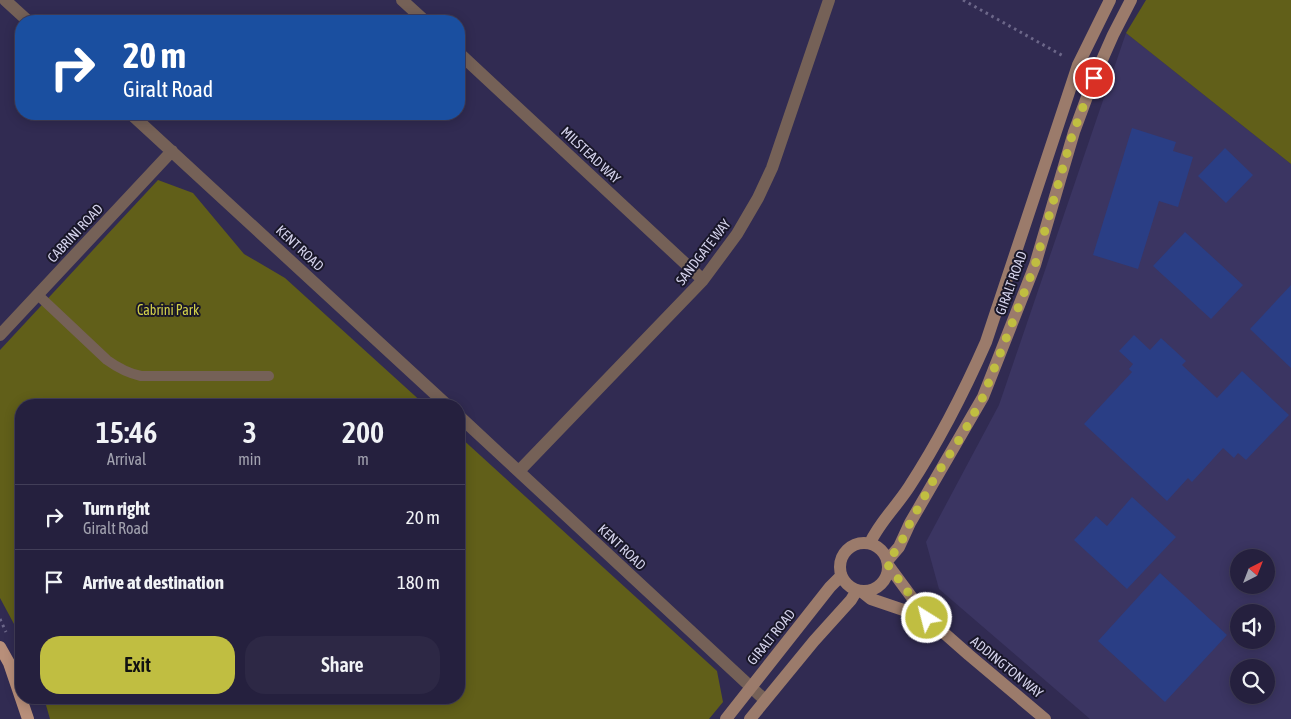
<!DOCTYPE html>
<html lang="en">
<head>
<meta charset="utf-8">
<style>
	:root { --surface:#25203e; --page:#2d2845; --text:#f1f3f6; --muted:#a3a3b0; --line:#423e58; --accent:#c0be41 }
	body { margin:0; font-family:"Asap Condensed",sans-serif; background:var(--page); color:var(--text); height:100vh; display:flex; flex-direction:column; font-size:19px; white-space:nowrap }
	* { box-sizing:border-box; margin:0 }
	p { font-size:16px; color:var(--muted) }
	.icon { flex:none; width:28px; height:28px; fill:none; stroke:currentColor; stroke-width:2; stroke-linecap:round; stroke-linejoin:round }
	.map { position:relative; flex:1; overflow:hidden }
	.details { position:absolute; left:15px; top:399px; width:450px; height:305px; display:flex; flex-direction:column; background:var(--surface); border-radius:20px; box-shadow:0 2px 12px #0003,0 0 0 1px var(--line) }
	.details>* { flex:none }
	.guide { position:absolute; left:15px; top:15px; width:450px; height:105px; border-radius:20px; box-shadow:0 2px 12px #0003,0 0 0 1px var(--line); background:#1a4fa0; color:#fff; overflow:hidden }
	.needle { width:32px; rotate:42deg }
	.fabs { position:absolute; left:1230px; top:549px; display:grid; gap:10px }
	.fabs a { display:grid; place-items:center; width:45px; height:45px; border-radius:50%; background:var(--surface); box-shadow:0 2px 12px #0003,0 0 0 1px var(--line); font-size:25px }
	.pin { position:absolute; display:grid; place-items:center; width:42px; height:42px; color:#fff; margin:-21px; border:2px solid #fff; border-radius:50%; box-shadow:0 1px 5px #0007 }
	.me { position:absolute; width:55px; margin:-28px; rotate:324deg; stroke-linejoin:round; filter:drop-shadow(0 0 4px #0008) }
	.turn { display:flex; align-items:center; gap:18px; height:105px; padding:0 25px; font-size:22px }
	.turn .icon { width:65px; height:65px; stroke-width:2.5 }
	.turn b { display:block; font-size:35px; line-height:42px }
	.eta { display:flex; justify-content:space-evenly; align-items:center; height:85px; text-align:center }
	.eta b { font-size:30px; font-weight:600; line-height:35px }
	.action { display:flex; gap:10px; margin-top:auto; padding:10px 25px }
	.action a { flex:1; height:58px; border-radius:20px; background:var(--accent); color:#111; font-size:20px; font-weight:600; line-height:58px; text-align:center }
	.action a+a { background:var(--page); color:var(--text) }
	ul { padding:0; list-style:none }
	li { display:flex; align-items:center; gap:15px; height:65px; padding:0 25px; border-top:1px solid var(--line) }
	li div { flex:1 }
	li b { display:block; font-size:19px }
	li em { font-style:normal }
	.map>svg:first-child { display:block }
	.built { fill:#3b3562; fill-rule:evenodd }
	.green { fill:#615f19 }
	.building { fill:#2a3e85 }
	.lines { fill:none; stroke-linecap:round; stroke-linejoin:round }
	.path { stroke:#6c6789; stroke-width:3; stroke-dasharray:2.5 4; stroke-linecap:butt }
	.lane { stroke:#756157; stroke-width:10 }
	.street { stroke:#756157; stroke-width:12 }
	.secondary { stroke:#9b7b6b; stroke-width:12 }
	.primary { stroke:#b88f7a; stroke-width:12 }
	.route { stroke:#c0be41; stroke-width:9; stroke-dasharray:0 16.2 }
	.labels { text-anchor:middle; stroke-width:4; stroke-linejoin:round; paint-order:stroke }
	.street-label { font-size:14px; fill:#d3d1ea; stroke:#191729 }
	.park-label { font-size:14px; fill:#d2d04b; stroke:#191729 }
</style>
</head>
<body>
<div class="map">
<svg width="1291" height="719" viewBox="0 0 1291 719">
	<rect width="100%" height="100%" fill="#312b52"/>
	<path class="built" d="M1126 33 1291 164V719H1090L939 589 926 542 999 405ZM1239 558H1266V585H1239ZM1239 612H1266V640H1239ZM1239 668H1266V695H1239Z"/>
	<path class="green" d="M1146 0H1291V164L1126 33Z
		M158 180 193 193 244 254 285 278 425 405H21V637L0 598V350Z
		M459 436 717 671 723 702 709 719H50L44 698H459Z"/>
	<path class="building" d="M1132 128 1176 142 1173 151 1193 157 1178 207 1159 201 1138 269 1093 255Z
		M1225 148 1253 175 1226 203 1198 176Z
		M1185 232 1243 285 1211 319 1153 266Z
		M1291 285V368L1250 329Z
		M1134 335 1150 350 1161 338 1186 361 1182 365 1217 398 1242 371 1289 415 1246 460 1238 453 1234 458 1223 448 1192 482 1188 478 1167 501 1084 424 1132 372 1129 369 1133 364 1119 351Z
		M1132 497 1176 537 1127 589 1074 540 1096 516 1107 526Z
		M1160 573 1227 635 1165 702 1098 641Z"/>
	<g class="lines">
		<path class="path" d="M963 0 1065 57
			M0 619 6 632"/>
		<path class="lane" d="M38 295 107 360C118 368 127 373 141 376H269"/>
		<path class="street" d="M5 0 28 21
			M402 0 425 21
			M459 53 703 280
			M131 114 447 405
			M0 335 172 151
			M459 416 765 700
			M519 471 703 280 737 234 758 198 772 168 829 0"/>
		<path class="secondary" d="M840 567a24 24 0 1 1 48 0a24 24 0 1 1-48 0Z
			M870 543C879 523 896 507 909 487 939 441 964 392 986 342L1078 65 1110 0
			M887 561 899 547 910 523 983 397 1035 265 1074 132 1094 78 1113 35 1131 0
			M888 565 927 618 969 655 1045 719
			M861 591 871 599 927 618
			M726 719 830 587 841 576
			M750 719 814 641 851 600 857 590"/>
		<path class="primary" d="M0 647 9 663 28 719"/>
	</g>
	<g class="lines">
		<path class="route" d="M927 618 888 565 887 561 899 547 910 523 934 479 964 432 983 397 1035 265 1072 136 1094 78"/>
	</g>
	<g class="labels">
		<g class="street-label">
			<text transform="translate(591 155) rotate(43)" y="5">MILSTEAD WAY</text>
			<text transform="translate(75 233) rotate(-47)" y="5">CABRINI ROAD</text>
			<text transform="translate(300 248) rotate(43)" y="5">KENT ROAD</text>
			<text transform="translate(703 252) rotate(-52)" y="5">SANDGATE WAY</text>
			<text transform="translate(1011 283) rotate(-70)" y="5">GIRALT ROAD</text>
			<text transform="translate(622 547) rotate(43)" y="5">KENT ROAD</text>
			<text transform="translate(771 637) rotate(-51)" y="5">GIRALT ROAD</text>
			<text transform="translate(1007 667) rotate(39)" y="5">ADDINGTON WAY</text>
		</g>
		<g class="park-label">
			<text x="168" y="315">Cabrini Park</text>
		</g>
	</g>
</svg>
<div class="fabs">
<a><svg class="needle" viewBox="-14 -14 28 28"><path d="M0-13l5 13h-10z" fill="#e53935"/><path d="M0 13l5-13h-10z" fill="#a3a3b0"/></svg></a>
<a><svg class="icon" aria-label="sound" viewBox="0 0 24 24"><path d="M4 9h4l5-4v14l-5-4H4zM17 9q2 3 0 6"/></svg></a>
<a><svg class="icon" aria-label="search" viewBox="0 0 24 24"><circle cx="10" cy="10" r="6"/><path d="M15 15l6 6"/></svg></a>
</div>
<div class="pin" style="left:1094px;top:78px;background:#d93025"><svg class="icon" aria-label="arrive" viewBox="0 0 24 24"><path d="M6 21V4h12l-3 4 3 4H6"/></svg></div>
<svg class="me" style="left:927px;top:618px" viewBox="-20 -20 40 40"><circle r="17" fill="#c0be41" stroke="#fff" stroke-width="3"/><path d="M0-11L8 9 0 5-8 9z" fill="#fff"/></svg>
<div class="guide">
<div class="turn"><svg class="icon" aria-label="right" viewBox="0 0 24 24"><path d="M7 20v-9h11M14 6l5 5-5 5"/></svg><div><b>20 m</b>Giralt Road</div></div>
</div>
<section class="details">
<div class="eta">
<div><b>15:46</b><p>Arrival</p></div>
<div><b>3</b><p>min</p></div>
<div><b>200</b><p>m</p></div>
</div>
<ul>
<li><svg class="icon" aria-label="right" viewBox="0 0 24 24"><path d="M7 20v-9h11M14 6l5 5-5 5"/></svg><div><b>Turn right</b><p>Giralt Road</p></div><em>20 m</em></li>
<li><svg class="icon" aria-label="arrive" viewBox="0 0 24 24"><path d="M6 21V4h12l-3 4 3 4H6"/></svg><div><b>Arrive at destination</b></div><em>180 m</em></li>
</ul>
<div class="action"><a>Exit</a><a>Share</a></div>
</section>
</div>
</body>
</html>
